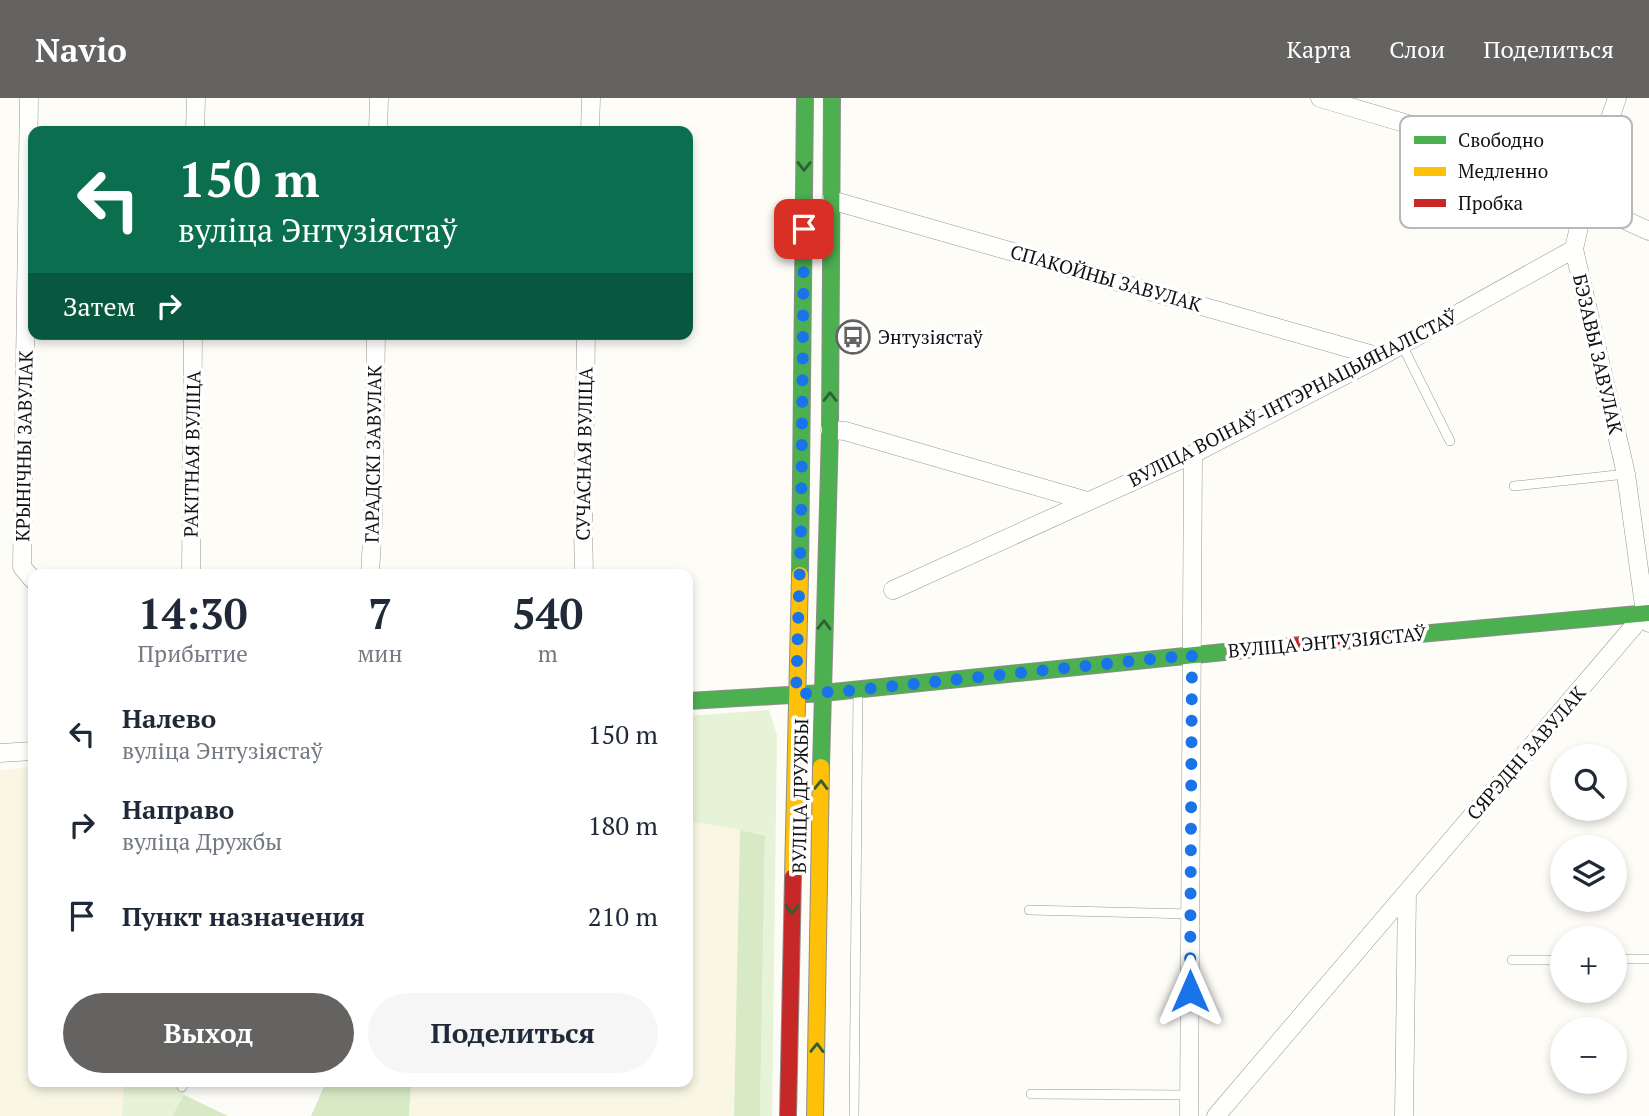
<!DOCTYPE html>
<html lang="ru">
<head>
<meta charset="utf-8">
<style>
	:root { --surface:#fff; --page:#f6f6f7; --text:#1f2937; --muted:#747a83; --accent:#646362 }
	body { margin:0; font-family:"PT Serif",serif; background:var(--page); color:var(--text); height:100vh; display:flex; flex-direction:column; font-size:26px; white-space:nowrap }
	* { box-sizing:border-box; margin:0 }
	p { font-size:23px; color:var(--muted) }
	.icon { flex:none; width:38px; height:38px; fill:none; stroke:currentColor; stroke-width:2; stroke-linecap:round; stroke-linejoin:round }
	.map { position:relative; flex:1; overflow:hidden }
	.panel { position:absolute; left:28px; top:471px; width:665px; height:518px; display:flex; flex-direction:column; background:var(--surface); border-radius:14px; box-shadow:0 4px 10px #0003 }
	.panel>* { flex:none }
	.banner { position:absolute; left:28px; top:28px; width:665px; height:214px; border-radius:14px; box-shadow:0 4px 10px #0003; background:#0b6e4f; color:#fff; overflow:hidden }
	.buttons { position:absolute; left:1550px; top:646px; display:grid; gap:14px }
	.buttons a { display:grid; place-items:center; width:77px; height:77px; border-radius:50%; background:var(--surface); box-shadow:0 4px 10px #0003; font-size:35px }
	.pin { position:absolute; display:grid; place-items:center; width:60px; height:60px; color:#fff; margin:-30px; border-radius:14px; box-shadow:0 4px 10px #0006 }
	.me { position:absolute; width:77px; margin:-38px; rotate:0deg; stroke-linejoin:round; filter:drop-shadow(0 0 5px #0008) }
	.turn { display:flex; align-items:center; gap:24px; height:147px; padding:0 35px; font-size:32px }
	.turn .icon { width:91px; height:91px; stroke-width:2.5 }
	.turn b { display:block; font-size:49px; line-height:60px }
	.then { display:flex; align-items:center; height:66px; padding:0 35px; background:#0003; gap:14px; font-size:26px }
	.eta { display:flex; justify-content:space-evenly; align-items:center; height:119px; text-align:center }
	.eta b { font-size:42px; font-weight:600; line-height:49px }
	.primary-button { display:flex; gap:14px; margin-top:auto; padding:14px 35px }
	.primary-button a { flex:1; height:80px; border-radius:42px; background:var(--accent); color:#fff; font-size:28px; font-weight:600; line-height:80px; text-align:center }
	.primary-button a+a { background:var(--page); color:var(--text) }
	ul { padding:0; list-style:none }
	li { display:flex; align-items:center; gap:21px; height:91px; padding:0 35px }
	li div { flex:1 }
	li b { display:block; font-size:26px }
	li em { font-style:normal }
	header { display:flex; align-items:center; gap:42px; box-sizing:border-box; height:98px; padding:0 35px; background:var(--accent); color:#fff }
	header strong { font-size:33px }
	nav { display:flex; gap:38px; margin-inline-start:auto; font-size:24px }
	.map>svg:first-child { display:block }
	.farmland { fill:#f9f7e4 }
	.green { fill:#e7f3d7 }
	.forest { fill:#d8eac5 }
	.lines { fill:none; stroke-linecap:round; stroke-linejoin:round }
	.lane-casing { stroke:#979795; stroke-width:10 }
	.street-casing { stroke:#979795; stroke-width:19 }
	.fast-casing { stroke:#8e8d8b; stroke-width:18 }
	.slow-casing { stroke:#8e8d8b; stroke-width:18 }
	.jam-casing { stroke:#8e8d8b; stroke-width:18 }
	.lane { stroke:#fffffe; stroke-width:9 }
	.street { stroke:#fffffe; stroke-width:18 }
	.fast { stroke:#4caf50; stroke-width:16 }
	.slow { stroke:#ffc107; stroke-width:16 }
	.jam { stroke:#c62828; stroke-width:16 }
	.oneway { stroke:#2e6030 }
	.route { stroke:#1a73e8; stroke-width:12; stroke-dasharray:0 21.6 }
	.labels { text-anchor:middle; stroke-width:7; stroke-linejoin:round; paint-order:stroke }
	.street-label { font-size:19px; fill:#111; stroke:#fff }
	.poi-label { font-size:19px; fill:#111; stroke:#fff; text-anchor:start }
	.key { fill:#fff; stroke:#b8b8b8; stroke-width:2 }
	.key-label { font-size:19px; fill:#111 }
</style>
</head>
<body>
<header>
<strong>Navio</strong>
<nav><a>Карта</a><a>Слои</a><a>Поделиться</a></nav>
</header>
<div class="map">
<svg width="1649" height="1018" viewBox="0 0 1649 1018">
	<rect width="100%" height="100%" fill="#fdfcf7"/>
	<path class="farmland" d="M33 669V984H124L122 1018H0V672Z
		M688 723 740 732 734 1018H409L411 984H688Z"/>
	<path class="green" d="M769 612 777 637 772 1018H760L765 739 740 732 688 723V618Z
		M124 984H190L184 997 172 1018H122Z"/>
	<path class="forest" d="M740 732 765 738 760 1018H734Z
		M326 984H411L409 1018H311Z
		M184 997 228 1018H172Z"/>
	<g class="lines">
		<defs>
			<path id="lane" d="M1402 247 1450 343
				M1514 388 1626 376
				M1029 812 1191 816
				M1615 861H1649
				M1512 862H1563
				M182 989 185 984
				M1031 996 1189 997
				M854 1018 858 593"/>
			<path id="street" d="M29 0 22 469 33 482
				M1320 0 1590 80
				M1617 0 1590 80 1574 151 1626 376 1645 515 1649 525
				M195 33 196 0
				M378 33 379 0
				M590 33 591 0
				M831 102 1380 259
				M1585 104 1649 133
				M830 332 845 333 1087 403
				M191 476 193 236
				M370 476 373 424 376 236
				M584 476 583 430 586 236
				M893 492 1193 356 1380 259 1574 151
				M0 655 33 653
				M1189 1018 1193 356
				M1216 1018 1645 515
				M1404 1018 1407 795"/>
			<path id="fast" d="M800 477 805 0
				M1409 537 1649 515
				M688 603 823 595 1234 553
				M821 669 830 332 832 0"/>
			<path id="slow" d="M793 779 800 477
				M815 1018 821 669"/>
			<path id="jam" d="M1234 553 1409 537
				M788 1018 793 779"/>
		</defs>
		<use href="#lane" class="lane-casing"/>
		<use href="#street" class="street-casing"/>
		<use href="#fast" class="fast-casing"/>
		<use href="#slow" class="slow-casing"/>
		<use href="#jam" class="jam-casing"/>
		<use href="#lane" class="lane"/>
		<use href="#street" class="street"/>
		<use href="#fast" class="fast"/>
		<use href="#slow" class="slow"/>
		<use href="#jam" class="jam"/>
	</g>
	<defs><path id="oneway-chevron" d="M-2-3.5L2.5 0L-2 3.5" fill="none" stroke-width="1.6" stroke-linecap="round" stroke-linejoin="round" transform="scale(1.75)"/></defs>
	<g class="oneway">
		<use href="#oneway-chevron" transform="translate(804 68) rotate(91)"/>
		<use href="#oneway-chevron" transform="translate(830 299) rotate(-90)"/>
		<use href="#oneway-chevron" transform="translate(824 527) rotate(-88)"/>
		<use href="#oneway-chevron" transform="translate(821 687) rotate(-89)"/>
		<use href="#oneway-chevron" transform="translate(792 811) rotate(91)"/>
		<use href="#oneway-chevron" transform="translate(817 950) rotate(-89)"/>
	</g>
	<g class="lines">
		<path class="route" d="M804 131 801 429 796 596 846 593 1192 557 1190 893"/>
	</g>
	<defs>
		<symbol id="bus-ring" viewBox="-11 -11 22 22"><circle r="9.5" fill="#fff" stroke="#646362" stroke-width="1.5"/><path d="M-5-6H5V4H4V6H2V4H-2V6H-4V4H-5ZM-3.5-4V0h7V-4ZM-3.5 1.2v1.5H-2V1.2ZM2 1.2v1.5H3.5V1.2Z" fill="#646362"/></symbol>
	</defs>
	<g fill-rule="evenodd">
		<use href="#bus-ring" x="834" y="220" width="38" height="38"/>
	</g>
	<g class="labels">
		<g class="street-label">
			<text transform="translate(1106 180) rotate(16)" y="7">СПАКОЙНЫ ЗАВУЛАК</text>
			<text transform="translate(1598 256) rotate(77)" y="7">БЭЗАВЫ ЗАВУЛАК</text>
			<text transform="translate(1293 300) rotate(-27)" y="7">ВУЛІЦА ВОІНАЎ-ІНТЭРНАЦЫЯНАЛІСТАЎ</text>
			<text transform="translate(24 348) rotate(-89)" y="7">КРЫНІЧНЫ ЗАВУЛАК</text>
			<text transform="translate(192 356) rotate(-89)" y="7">РАКІТНАЯ ВУЛІЦА</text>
			<text transform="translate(373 356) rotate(-89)" y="7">ГАРАДСКІ ЗАВУЛАК</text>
			<text transform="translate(584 356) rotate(-89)" y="7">СУЧАСНАЯ ВУЛІЦА</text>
			<text transform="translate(1327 544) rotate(-5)" y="7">ВУЛІЦА ЭНТУЗІЯСТАЎ</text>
			<text transform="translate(1526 655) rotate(-49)" y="7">СЯРЭДНІ ЗАВУЛАК</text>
			<text transform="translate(800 698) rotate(-89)" y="7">ВУЛІЦА ДРУЖБЫ</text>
		</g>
		<g class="poi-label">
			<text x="878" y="246">Энтузіястаў</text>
		</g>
	</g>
	<rect x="1400" y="18" width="232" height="112" rx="10" class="key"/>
	<rect x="1414" y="38" width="32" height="8" fill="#4caf50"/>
	<rect x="1414" y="69" width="32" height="9" fill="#ffc107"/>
	<rect x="1414" y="101" width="32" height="8" fill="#c62828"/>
	<g class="key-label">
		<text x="1458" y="49">Свободно</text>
		<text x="1458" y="80">Медленно</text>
		<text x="1458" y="112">Пробка</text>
	</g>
</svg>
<div class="buttons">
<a><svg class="icon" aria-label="search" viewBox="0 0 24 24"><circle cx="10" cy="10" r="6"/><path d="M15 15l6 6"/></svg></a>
<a><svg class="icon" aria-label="layers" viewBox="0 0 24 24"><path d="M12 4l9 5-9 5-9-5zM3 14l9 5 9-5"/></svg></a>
<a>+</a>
<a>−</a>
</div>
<div class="pin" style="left:804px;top:131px;background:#d93025"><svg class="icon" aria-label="arrive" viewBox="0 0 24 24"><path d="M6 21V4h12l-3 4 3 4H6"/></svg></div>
<svg class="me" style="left:1190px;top:893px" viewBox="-20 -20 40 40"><path d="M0-17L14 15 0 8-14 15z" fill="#1a73e8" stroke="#fff" stroke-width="4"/></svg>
<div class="banner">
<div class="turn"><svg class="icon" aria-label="left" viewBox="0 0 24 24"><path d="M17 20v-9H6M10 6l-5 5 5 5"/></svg><div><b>150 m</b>вуліца Энтузіястаў</div></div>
<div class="then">Затем<svg class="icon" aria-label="right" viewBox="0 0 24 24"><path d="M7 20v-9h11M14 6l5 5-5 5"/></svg></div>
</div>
<section class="panel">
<div class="eta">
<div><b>14:30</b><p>Прибытие</p></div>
<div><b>7</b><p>мин</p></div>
<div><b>540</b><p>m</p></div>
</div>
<ul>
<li><svg class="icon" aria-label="left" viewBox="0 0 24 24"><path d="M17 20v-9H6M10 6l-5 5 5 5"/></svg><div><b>Налево</b><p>вуліца Энтузіястаў</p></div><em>150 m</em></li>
<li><svg class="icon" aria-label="right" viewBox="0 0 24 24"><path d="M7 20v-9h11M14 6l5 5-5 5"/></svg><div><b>Направо</b><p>вуліца Дружбы</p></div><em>180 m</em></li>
<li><svg class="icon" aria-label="arrive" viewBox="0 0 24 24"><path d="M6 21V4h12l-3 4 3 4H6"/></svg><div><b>Пункт назначения</b></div><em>210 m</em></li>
</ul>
<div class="primary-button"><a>Выход</a><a>Поделиться</a></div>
</section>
</div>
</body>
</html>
